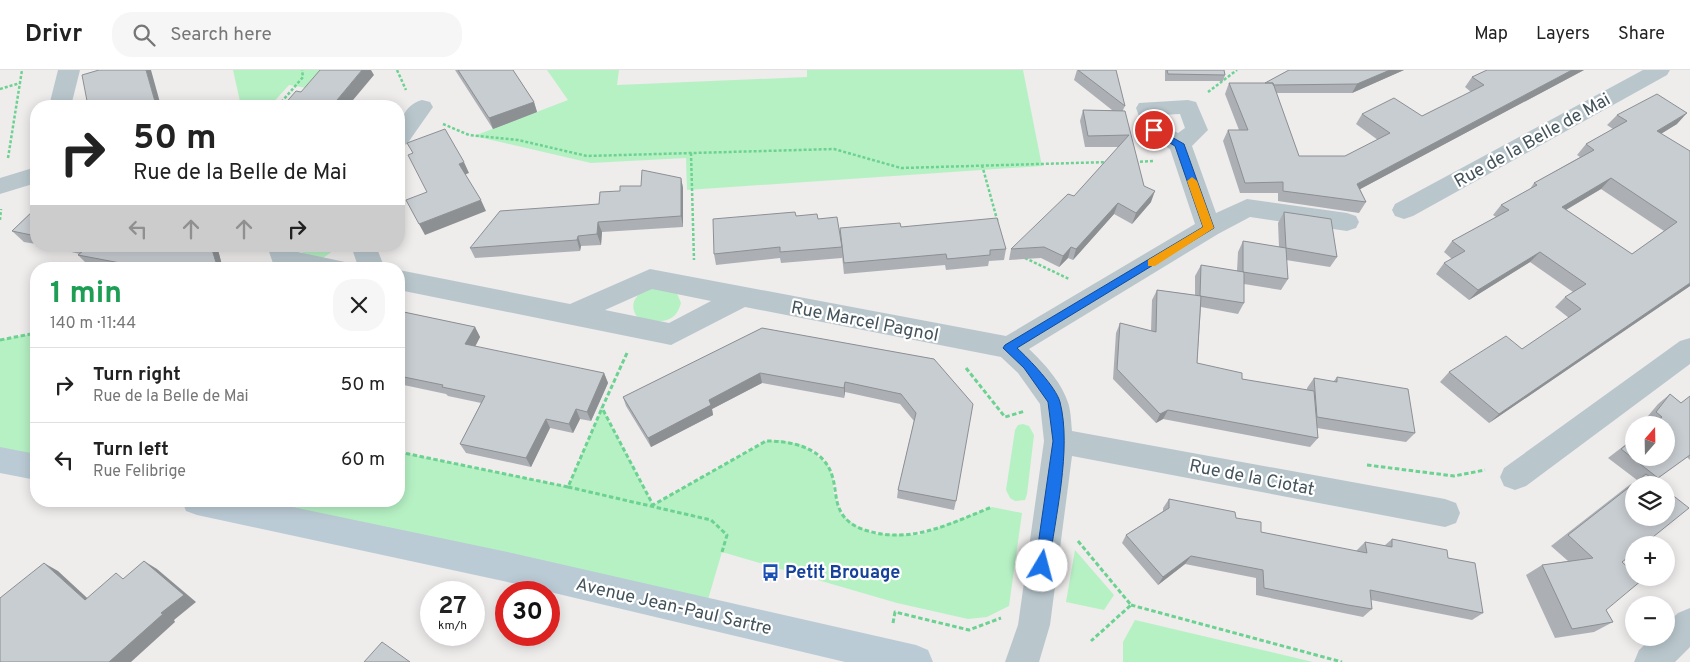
<!DOCTYPE html>
<html lang="en">
<head>
<meta charset="utf-8">
<style>
	:root { --surface:#fff; --page:#f6f6f6; --text:#222; --muted:#767676; --line:#e0e0e0 }
	body { margin:0; font-family:Overpass,sans-serif; background:var(--page); color:var(--text); height:100vh; display:flex; flex-direction:column; font-size:19px; white-space:nowrap }
	* { box-sizing:border-box; margin:0 }
	p { font-size:16px; color:var(--muted) }
	.icon { flex:none; width:28px; height:28px; fill:none; stroke:currentColor; stroke-width:2; stroke-linecap:round; stroke-linejoin:round }
	.map { position:relative; flex:1; overflow:hidden }
	.side { position:absolute; left:30px; top:192px; width:375px; height:245px; display:flex; flex-direction:column; background:var(--surface); border-radius:20px; box-shadow:0 2px 12px #0003 }
	.side>* { flex:none }
	.banner { position:absolute; left:30px; top:30px; width:375px; height:152px; border-radius:20px; box-shadow:0 2px 12px #0003; background:#fff; color:var(--text); overflow:hidden }
	.needle { width:32px; rotate:20deg }
	.fabs { position:absolute; left:1625px; top:346px; display:grid; gap:10px }
	.fabs a { display:grid; place-items:center; width:50px; height:50px; border-radius:50%; background:var(--surface); box-shadow:0 2px 12px #0003; font-size:25px }
	.speed { position:absolute; left:420px; top:511px; display:flex; gap:10px; font-size:25px; font-weight:700; text-align:center }
	.speed>* { display:grid; place-content:center; width:65px; height:65px; border-radius:50%; background:var(--surface); box-shadow:0 2px 12px #0003; line-height:1 }
	.speed small { font-size:12px; font-weight:400 }
	.speed .limit { border:8px solid #d22; background:#fff; color:#111 }
	.pin { position:absolute; display:grid; place-items:center; width:42px; height:42px; color:#fff; margin:-21px; border:2px solid #fff; border-radius:50%; box-shadow:0 1px 5px #0007 }
	.me { position:absolute; width:55px; margin:-28px; rotate:8deg; stroke-linejoin:round; filter:drop-shadow(0 0 4px #0008) }
	.turn { display:flex; align-items:center; gap:18px; height:105px; padding:0 20px; font-size:22px }
	.turn .icon { width:65px; height:65px; stroke-width:2.5 }
	.turn b { display:block; font-size:35px; line-height:42px }
	.lanes { display:flex; align-items:center; height:48px; padding:0 20px; background:#0003; justify-content:center; gap:25px; direction:ltr }
	.lanes .off { opacity:.35 }
	.round { display:grid; place-items:center; flex:none; width:52px; height:52px; border-radius:20px; background:var(--page) }
	.overview { display:flex; align-items:center; justify-content:space-between; height:85px; padding:0 20px }
	h1 { font-size:30px; font-weight:700; line-height:38px; color:#1e9e55 }
	ul { padding:0; list-style:none }
	li { display:flex; align-items:center; gap:15px; height:75px; padding:0 20px; border-top:1px solid var(--line) }
	li div { flex:1 }
	li b { display:block; font-size:19px }
	li em { font-style:normal }
	header { display:flex; align-items:center; gap:30px; box-sizing:border-box; height:70px; padding:0 25px; background:var(--surface); border-bottom:1px solid var(--line) }
	header strong { font-size:24px }
	nav { display:flex; gap:28px; margin-inline-start:auto; font-size:18px }
	.search { width:350px; height:45px; background:var(--page); display:flex; align-items:center; gap:12px; box-sizing:border-box; padding:0 18px; border-radius:20px; color:var(--muted); font-size:19px }
	.map>svg:first-child { display:block }
	.green { fill:#b6f1c4 }
	.lines { fill:none; stroke-linecap:round; stroke-linejoin:round }
	.path-far1 { stroke:#6cd291; stroke-width:2.5; stroke-dasharray:3 2; stroke-linecap:butt }
	.path { stroke:#6cd291; stroke-width:3; stroke-dasharray:4.5 2.5; stroke-linecap:butt }
	.street { fill:#b9c7cd; fill-rule:evenodd }
	.secondary { fill:#bbcbd5; fill-rule:evenodd }
	.wall { fill:#acb0b5; fill-rule:evenodd }
	.shaded-wall { fill:#8c9093 }
	.building { fill:#c8cdd2; stroke:#8c9093; fill-rule:evenodd }
	.route { fill:#1a73e8; stroke:#114b97 }
	.slow { fill:#f59e0b }
	.labels { text-anchor:middle; stroke-width:4.5; stroke-linejoin:round; paint-order:stroke }
	.street-label { font-size:18px; fill:#43535b; stroke:#fff }
	.transit-label { font-size:18px; font-weight:bold; fill:#164399; stroke:#fff; text-anchor:start }
</style>
</head>
<body>
<header>
<strong>Drivr</strong>
<div class="search"><svg class="icon" aria-label="search" viewBox="0 0 24 24"><circle cx="10" cy="10" r="6"/><path d="M15 15l6 6"/></svg>Search here</div>
<nav><a>Map</a><a>Layers</a><a>Share</a></nav>
</header>
<div class="map">
<svg width="1690" height="592" viewBox="0 0 1690 592">
	<rect width="100%" height="100%" fill="#efecec"/>
	<path class="green" d="M233 0H323L307 18 289 15 270 36H241Z
		M547 0H619L617 15 807 7V0H1023L1042 96 687 120 686 88 591 93 474 66 568 30Z
		M300 176H340L323 188 304 186Z
		M648 218 676 221 681 233C675 256 657 252 638 248 628 235 635 225 648 218Z
		M36 263V397L0 390V270Z
		M602 338 653 435 766 371 780 370 803 375 827 394 833 407V421L841 444 856 456 875 464 919 465 992 437 1022 443 1009 536 987 547 968 549 897 533 722 482 704 543 197 431H399V382L568 417Z
		M1023 354 1029 356 1034 365 1027 424 1025 430 1015 431 1010 428 1006 420 1015 360 1018 355Z
		M1075 480 1114 525 1104 540 1066 532Z
		M1135 550 1313 592H1123V572Z"/>
	<g class="lines">
		<path class="path-far1" d="M397 0 406 20
			M0 19 20 13
			M1208 22 1237 0
			M278 36 303 7 302 0
			M443 54 469 65 518 70 587 86 834 79 901 98 1109 92
			M691 83 694 190
			M8 88 22 0
			M1135 92 1154 91
			M982 95 998 153
			M0 150 1 139
			M1025 188 1069 209"/>
		<path class="path" d="M0 270 36 263
			M627 283 602 338 653 435 766 371C793 371 826 378 833 409 836 419 835 432 841 442 846 452 857 458 868 461 913 474 951 453 992 437
			M966 298 1005 347 1025 341
			M399 382 568 417 602 338
			M1367 395 1454 406 1485 400
			M568 417 711 450 727 465 722 482
			M1078 471 1131 535 1091 571
			M1131 535 1342 592
			M893 553 895 542 969 560 1001 548"/>
		<path class="street" d="M58 0H80L71 36H49Z
			M1643 0H1670L1667 5 1413 146 1404 149 1395 146 1392 140 1395 134Z
			M422 30 430 32 433 37 407 74 399 77C399 58 400 36 422 30Z
			M1188 30 1196 32 1208 60 1192 76 1216 143 1247 129 1347 143 1356 146 1359 152 1356 158 1347 161 1250 147 1218 164 1029 279C1043 292 1061 312 1067 330 1071 339 1071 351 1072 361L1445 429 1456 433 1460 443 1456 453 1445 457 1072 386 1050 555 1039 592H1005L1018 555 1044 371 1040 334 1018 303 1001 287 745 237 671 275 399 220V200L570 234 650 199 1006 266 1195 154 1170 79 1146 65 1136 38 1139 33ZM1180 44 1185 58 1178 63 1164 56 1160 45ZM652 219 711 231 669 253 605 240Z
			M36 97V113L0 124V108Z
			M267 176H292L293 181 345 192 349 199H283L274 196Z
			M351 176H376L385 199H359Z
			M1690 268V294L1526 416 1515 420 1504 416 1500 407 1504 398 1680 271Z
			M1690 538V577L1675 592H1634L1639 580 1652 568H1666V554L1678 543Z"/>
		<path class="secondary" d="M0 377 36 384V410L0 403Z
			M182 431H264L512 483 916 575 928 580 933 592H845L512 513 197 445 186 441Z"/>
	</g>
	<path class="wall" d="M455 0H513L534 32 537 42 493 59Z
		M1077 0H1116L1125 36 1123 40 1144 116 1151 132 1132 154 1114 144 1073 190 1068 188 1059 197 1041 188 1009 190 1011 179 1074 126 1119 77H1085L1080 51 1083 40H1112L1074 10Z
		M1165 0H1224L1225 5 1223 11H1165Z
		M1289 0H1404L1352 23H1276L1299 86H1345L1378 70 1356 54 1362 44 1422 46 1471 22 1465 17 1472 7 1487 0H1584L1360 119 1366 132 1359 143 1278 131V123H1240L1223 71 1228 60H1239L1225 24 1229 13H1265Z
		M1617 45 1677 54 1661 63 1690 216 1489 353 1440 312 1449 302 1522 279 1569 248 1555 237 1565 227 1573 222 1530 192 1469 230 1436 204 1444 193 1452 189 1444 182 1452 171 1496 147 1493 145 1501 135 1530 119 1534 113 1580 87 1577 85 1586 74 1613 59 1607 55ZM1601 119 1664 161 1632 184 1566 140Z
		M681 108 683 118V157L602 162 601 175 581 176 580 181 475 188 470 178 599 134 620 121 641 116Z
		M36 138V174L24 172 12 161Z
		M1284 142 1337 187 1330 197 1286 190 1288 209 1281 220 1244 214V233L1238 244 1201 237 1197 293 1242 309 1307 320V318L1314 308 1333 312 1337 307 1415 363 1406 372 1317 358 1318 368 1310 377 1163 349 1156 353 1113 309 1116 263 1120 253 1151 261 1152 230 1157 220 1195 225V206L1201 195 1237 201 1238 182 1243 171 1279 177 1278 153Z
		M796 146 818 149 840 166V158L901 157 1006 179 1004 190 989 191 988 196 946 200 945 195 844 204 842 186V188L781 193 780 188 716 195 714 184Z
		M45 176H217L223 199H105L89 196 78 185 80 184Z
		M399 241 475 257 480 267 475 277 604 303 608 313 591 351 580 349 573 363 550 358 531 397 466 383 460 374 481 333 448 326 446 324 399 314Z
		M762 258 934 289 956 431 954 440 897 428 898 420 914 351 900 334 845 322 844 328 762 313 712 339 713 345 651 377 626 336 623 327Z
		M1670 324 1681 333 1690 326V390L1687 387 1654 411 1622 492 1606 540 1613 552 1594 562 1555 568 1526 505 1542 495 1568 491 1551 476 1628 416 1637 410 1608 388 1634 368V388L1666 355H1647L1643 352 1658 334Z
		M1169 429 1236 448 1261 462 1356 481 1365 472 1384 476 1392 469 1448 488 1483 543 1472 550 1371 530 1372 539 1363 547 1256 525V508L1185 494 1158 515 1122 473 1126 465 1163 441V438Z"/>
	<path class="shaded-wall" d="M146 0H151L161 36 156 35Z
		M362 0H371L374 5 348 36H332Z
		M1390 0H1404L1352 23 1357 14Z
		M1572 0H1584L1351 124 1357 114Z
		M534 32 537 42 493 59 489 48Z
		M1687 43 1677 54 1648 72 1657 61Z
		M464 92 469 103 464 105 459 94Z
		M681 108 683 118V157L681 146Z
		M1611 108 1601 119 1552 148 1562 137Z
		M1155 121 1151 132 1132 154 1136 143Z
		M481 130 486 141 425 165 419 154Z
		M1118 133 1114 144 1073 190 1076 179Z
		M598 152 602 162 601 175 597 164Z
		M578 166 581 176 580 181 577 170Z
		M211 176H217L223 199H218Z
		M1071 177 1068 188 1059 197 1063 186Z
		M1540 182 1530 192 1469 230 1478 220Z
		M1690 213V216L1489 353 1499 344Z
		M475 257 480 267 471 284 465 274Z
		M604 303 608 313 591 351 587 342Z
		M760 303 762 313 712 339 713 345 651 377 648 368 709 330Z
		M845 312V322L844 328V318Z
		M576 339 580 349 573 363 569 354Z
		M1168 340 1163 349 1156 353 1160 344Z
		M546 349 550 358 531 397 526 388Z
		M1191 486 1185 494 1158 515 1163 507Z
		M144 491 157 499 196 532 174 550 175 552 131 592H109Z
		M44 493 58 501 98 538 85 530Z"/>
	<path class="building" d="M99 0H146L156 35 161 33 162 36H88L82 5Z
		M320 0H362L332 36H283L296 21 301 22Z
		M458 0H513L534 32 489 48Z
		M1078 0H1116L1125 36Z
		M1167 0H1224L1225 5 1168 4Z
		M1289 0H1390L1357 14 1273 15V13H1265Z
		M1487 0H1572L1357 114 1366 132 1283 121V112L1245 113 1228 60H1248L1229 13H1273L1299 86H1345L1390 63 1362 44 1394 28 1422 46 1484 15 1472 7Z
		M1657 24 1687 43 1657 61 1690 81V213L1499 344 1449 302 1506 266 1522 279 1581 239 1565 227 1586 214 1540 182 1478 220 1444 193 1465 181 1452 171 1509 140 1501 135 1537 115 1534 113 1594 80 1586 74 1627 51 1617 45ZM1611 108 1677 152 1632 184 1562 137Z
		M1083 40 1125 41 1144 116 1155 121 1136 143 1118 133 1076 179 1071 177 1063 186 1044 177 1011 179 1068 124 1074 126 1129 65 1088 66Z
		M445 59 464 92 459 94 481 130 419 154 406 130 427 122 408 85 413 83 407 73Z
		M642 100 681 108V146L598 152 597 164 578 166 577 170 470 178 500 141 599 134 600 122 620 121V116H641Z
		M36 138V166L12 161Z
		M795 142 796 146 817 144 818 149 837 147 842 177 780 182V177L714 184 713 149Z
		M1284 142 1331 149 1337 187 1286 178Z
		M997 148 1006 179 990 180V185L947 189 946 184 844 193 840 158 900 153 901 157Z
		M1243 171 1286 178 1288 209 1243 202Z
		M85 176H211L218 199H152L78 185 88 177Z
		M1201 195 1244 202V233L1200 226Z
		M1157 220 1201 226 1197 293 1242 303V309L1314 321 1318 368 1168 340 1160 344 1117 299 1120 253 1156 262Z
		M399 241 475 257 465 274 604 303 587 342 576 339 569 354 546 349 526 388 460 374 485 326 442 317 443 315 399 306Z
		M762 258 934 289 973 334 956 431 898 420 916 343 901 324 845 312 844 318 760 303 709 330 711 335 648 368 623 327Z
		M1337 307 1408 319 1415 363 1317 347 1314 308 1337 312Z
		M1670 324 1681 333 1690 326V385L1658 408 1621 379 1634 369V388H1666V355H1651L1662 347 1656 342Z
		M1646 404 1660 415H1634V448H1666V420L1689 438 1643 475H1634V483L1622 492 1634 503V508H1639L1642 510 1606 540 1613 552 1572 559 1542 495 1593 488 1568 465Z
		M1169 429 1235 442 1236 448 1261 452V462L1367 483 1365 472 1392 477V469L1447 480 1448 488 1475 493 1483 543 1370 520 1372 539 1348 535 1264 518 1263 500 1191 486 1163 507 1126 465 1169 438Z
		M144 491 184 525 161 543 163 544 109 592H0V528L44 493 85 530 116 503 123 509Z
		M382 572 410 592H364Z"/>
	<path class="route" d="M1154 57 1184 74 1214 158 1017 278C1029 289 1056 317 1060 332 1072 379 1055 447 1049 496L1047 500 1042 502 1037 500 1035 496 1053 371 1048 332 1024 298 1003 278 1005 275 1203 157 1175 76 1151 62V58Z"/>
	<path class="slow" d="M1192 107 1197 111 1214 158 1155 196H1148V190L1203 157 1187 111Z"/>
	<defs>
		<symbol id="bus-bare" viewBox="-9 -9 18 18"><path d="M-5-6H5V4H4V6H2V4H-2V6H-4V4H-5ZM-3.5-4V0h7V-4ZM-3.5 1.2v1.5H-2V1.2ZM2 1.2v1.5H3.5V1.2Z" fill="#1a4fb4" stroke="#fff" stroke-width="2.5" paint-order="stroke"/></symbol>
	</defs>
	<g fill-rule="evenodd">
		<use href="#bus-bare" x="758" y="490" width="25" height="25"/>
	</g>
	<g class="labels">
		<g class="street-label">
			<text transform="translate(1532 70) rotate(-29)" y="6">Rue de la Belle de Mai</text>
			<text transform="translate(865 251) rotate(11)" y="6">Rue Marcel Pagnol</text>
			<text transform="translate(1252 407) rotate(11)" y="6">Rue de la Ciotat</text>
			<text transform="translate(674 536) rotate(13)" y="6">Avenue Jean-Paul Sartre</text>
		</g>
		<g class="transit-label">
			<text x="785" y="508">Petit Brouage</text>
		</g>
	</g>
</svg>
<div class="fabs">
<a><svg class="needle" viewBox="-14 -14 28 28"><path d="M0-13l5 13h-10z" fill="#e53935"/><path d="M0 13l5-13h-10z" fill="#767676"/></svg></a>
<a><svg class="icon" aria-label="layers" viewBox="0 0 24 24"><path d="M12 4l9 5-9 5-9-5zM3 14l9 5 9-5"/></svg></a>
<a>+</a>
<a>−</a>
</div>
<div class="speed"><div>27<small>km/h</small></div><div class="limit">30</div></div>
<div class="pin" style="left:1154px;top:60px;background:#d93025"><svg class="icon" aria-label="arrive" viewBox="0 0 24 24"><path d="M6 21V4h12l-3 4 3 4H6"/></svg></div>
<svg class="me" style="left:1042px;top:496px" viewBox="-20 -20 40 40"><circle r="19" fill="#fff"/><path d="M0-13L10 11 0 6-10 11z" fill="#1a73e8"/></svg>
<div class="banner">
<div class="turn"><svg class="icon" aria-label="right" viewBox="0 0 24 24"><path d="M7 20v-9h11M14 6l5 5-5 5"/></svg><div><b>50 m</b>Rue de la Belle de Mai</div></div>
<div class="lanes"><svg class="icon off" aria-label="left" viewBox="0 0 24 24"><path d="M17 20v-9H6M10 6l-5 5 5 5"/></svg><svg class="icon off" aria-label="ahead" viewBox="0 0 24 24"><path d="M12 20V5M6 11l6-6 6 6"/></svg><svg class="icon off" aria-label="ahead" viewBox="0 0 24 24"><path d="M12 20V5M6 11l6-6 6 6"/></svg><svg class="icon" aria-label="right" viewBox="0 0 24 24"><path d="M7 20v-9h11M14 6l5 5-5 5"/></svg></div>
</div>
<section class="side">
<div class="overview"><div><h1>1 min</h1><p>140 m · 11:44</p></div><a class="round"><svg class="icon" aria-label="close" viewBox="0 0 24 24"><path d="M6 6l12 12M18 6L6 18"/></svg></a></div>
<ul>
<li><svg class="icon" aria-label="right" viewBox="0 0 24 24"><path d="M7 20v-9h11M14 6l5 5-5 5"/></svg><div><b>Turn right</b><p>Rue de la Belle de Mai</p></div><em>50 m</em></li>
<li><svg class="icon" aria-label="left" viewBox="0 0 24 24"><path d="M17 20v-9H6M10 6l-5 5 5 5"/></svg><div><b>Turn left</b><p>Rue Felibrige</p></div><em>60 m</em></li>
</ul>
</section>
</div>
</body>
</html>
